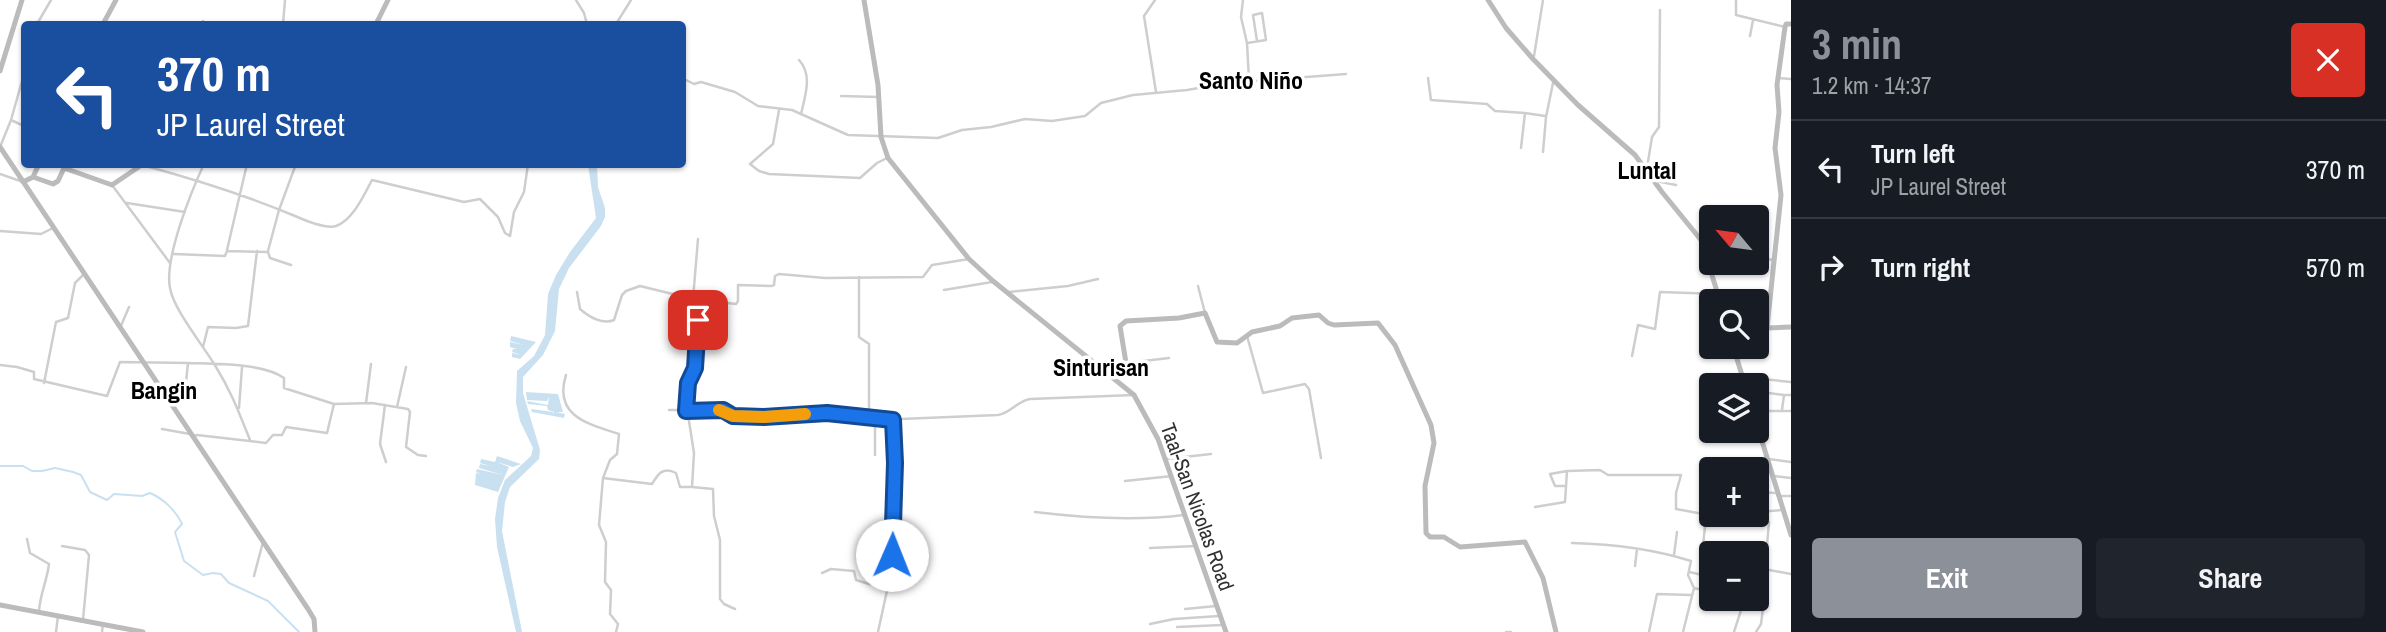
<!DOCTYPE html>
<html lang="en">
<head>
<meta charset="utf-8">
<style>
	:root { --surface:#171b24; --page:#20242c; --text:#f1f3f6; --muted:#9ea1a6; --line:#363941; --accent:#8c9099 }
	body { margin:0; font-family:"Archivo Narrow",sans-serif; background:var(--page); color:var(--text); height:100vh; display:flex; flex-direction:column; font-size:26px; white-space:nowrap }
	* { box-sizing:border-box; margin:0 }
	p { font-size:23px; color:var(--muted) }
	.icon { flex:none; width:38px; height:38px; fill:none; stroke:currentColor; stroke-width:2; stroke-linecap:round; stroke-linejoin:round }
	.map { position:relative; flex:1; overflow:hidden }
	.side { display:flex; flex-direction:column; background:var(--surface); width:595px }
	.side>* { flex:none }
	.banner { position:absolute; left:21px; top:21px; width:665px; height:147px; border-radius:7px; box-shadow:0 2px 5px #0004; background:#1a4fa0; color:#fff; overflow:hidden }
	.needle { width:46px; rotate:299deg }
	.tools { position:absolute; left:1699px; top:205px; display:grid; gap:14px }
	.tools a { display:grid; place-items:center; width:70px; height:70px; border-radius:7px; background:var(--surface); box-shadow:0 2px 5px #0004; font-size:35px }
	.pin { position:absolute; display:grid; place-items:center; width:60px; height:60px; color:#fff; margin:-30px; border-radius:14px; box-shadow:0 4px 10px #0006 }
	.me { position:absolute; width:77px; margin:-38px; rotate:1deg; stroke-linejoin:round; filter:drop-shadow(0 0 5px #0008) }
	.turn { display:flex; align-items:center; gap:24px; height:147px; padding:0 21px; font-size:32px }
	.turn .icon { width:91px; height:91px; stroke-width:2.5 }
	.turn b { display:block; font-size:49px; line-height:60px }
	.round { display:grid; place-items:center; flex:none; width:74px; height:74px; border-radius:7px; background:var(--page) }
	.headline { display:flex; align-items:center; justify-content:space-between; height:119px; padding:0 21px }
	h1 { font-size:42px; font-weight:700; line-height:52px; color:var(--accent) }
	.primary-button { display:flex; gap:14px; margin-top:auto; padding:14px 21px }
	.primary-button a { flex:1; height:80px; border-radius:7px; background:var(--accent); color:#fff; font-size:28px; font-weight:700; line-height:80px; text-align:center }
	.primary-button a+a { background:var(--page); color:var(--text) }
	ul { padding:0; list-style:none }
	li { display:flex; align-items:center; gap:21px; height:98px; padding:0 21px; border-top:2px solid var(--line) }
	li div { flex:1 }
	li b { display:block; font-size:26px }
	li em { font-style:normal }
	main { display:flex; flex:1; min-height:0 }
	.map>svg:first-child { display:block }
	.water { fill:#c9e0f0 }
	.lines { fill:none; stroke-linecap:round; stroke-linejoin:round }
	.stream { stroke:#c9e0f0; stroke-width:2 }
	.street { stroke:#cecece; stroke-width:2.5 }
	.secondary { stroke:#bbb; stroke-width:5 }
	.route-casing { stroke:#114b97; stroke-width:18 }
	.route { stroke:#1a73e8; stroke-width:12 }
	.slow { stroke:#f59e0b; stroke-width:12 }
	.labels { text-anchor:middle; stroke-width:7; stroke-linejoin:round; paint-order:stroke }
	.street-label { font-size:21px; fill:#313131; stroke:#fff }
	.quarter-label { font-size:24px; font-weight:bold; fill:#000; stroke:#fff }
</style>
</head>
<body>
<main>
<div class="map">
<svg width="1791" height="632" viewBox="0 0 1791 632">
	<rect width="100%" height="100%" fill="#fff"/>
	<path class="water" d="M588 165H597L598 187 605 208V217L601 226 569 268 559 289 555 331 543 355 523 377V393L540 450 539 459 510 487 505 502 502 531 522 632H516L497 547 495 519 498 498 505 480 531 456 533 448 520 421 516 403 517 371 534 356 545 335 548 294 556 275 570 252 596 218Z
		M511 336 536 342 520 359 512 357V353L521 355 512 352 513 349H517L510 347V342L524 345 510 341Z
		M526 392 558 394 563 412H556L565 414 564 418 532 412 531 409 553 412V415L554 412 548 410 547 406 528 404 527 401 548 405 549 397 547 401 527 400Z
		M497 456 521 464 513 467 497 462 509 467 498 492 475 485 476 473 481 474 476 472 477 469 503 475 479 468 480 464 490 466 480 463 481 459 495 462Z"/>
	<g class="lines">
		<path class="stream" d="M0 466H23L32 471H42L55 468 73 472 81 475 90 492 107 500 114 494 142 496 150 493C164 499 176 511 182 524L175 532 184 561 203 575 213 573 221 574 229 583 268 601 299 632"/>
		<path class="street" d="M576 0 584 13 587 24
			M1155 0 1144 16 1156 92
			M1243 0 1241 17 1247 43 1249 80
			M1736 0V15L1785 27
			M37 24 51 0
			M200 24 203 21
			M283 24 285 0
			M616 24 631 0
			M1750 36 1753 20
			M1247 43 1266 40 1262 13 1253 15 1257 41
			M1534 56 1543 0
			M799 60C813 75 805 96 801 114
			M682 78 694 84 701 82 735 92 758 106 792 110 848 135 938 138 962 130 991 127 1025 119 1052 121 1085 116 1101 103 1133 95 1187 90 1228 83 1346 74
			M1428 78 1431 100 1487 104 1495 111 1525 113
			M1778 78 1791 79
			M841 96 879 97
			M779 110 773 144 750 164 759 171 769 174 860 178 877 163 887 158
			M11 120 24 126
			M0 147 11 120 24 74
			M1521 148 1525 113 1545 116
			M1543 152 1546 117 1553 83
			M204 164C191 192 164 259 170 288 173 309 205 348 216 367 232 393 239 413 250 440
			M142 165C194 179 245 195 295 216 304 220 326 229 336 226 353 220 364 195 372 180L464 202 480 199 498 217 505 233 510 236 514 212 524 192 528 164
			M1647 168 1652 137 1659 127 1660 10
			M0 174 23 182
			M1656 181 1676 185
			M112 185 170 263
			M127 203 185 212
			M0 231 41 234 53 228
			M227 250 247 164
			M268 251 279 210 296 164
			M174 254 225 256 227 251 268 252 270 258 291 265
			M1757 258 1774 260
			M859 277V337L869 344V417
			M1198 286 1205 313
			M944 290 992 282
			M577 292 580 309C589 317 603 325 614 320L622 295 626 291 640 286 693 299 736 304 738 301V285L772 286 774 285 775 276 779 274 825 278 923 277 932 265 969 259
			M1009 292 1068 286 1098 279
			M693 299 698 239
			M1757 311 1768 312
			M120 328 129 307
			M1247 336 1263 393 1305 384 1309 389 1321 458
			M203 347 208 327 236 328 248 326 257 251
			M1632 356 1638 325 1655 329 1660 292 1718 294
			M1126 363 1169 358
			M0 365 17 367 34 372V379L107 396 120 362 188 363
			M566 375C553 416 588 424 619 434L617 454 610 460 603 478
			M44 383 56 322 68 318 75 283 84 274
			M165 391H185L188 363C214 364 263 363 284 378V388L334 404 327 433 286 427 282 435H273L266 443 197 435 192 437
			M1784 395H1791
			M366 403 371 364
			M334 404 372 403 408 409 410 412 406 447 418 455 426 456
			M385 405 380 444 386 462
			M397 407 406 367
			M239 408 242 367
			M669 410H723L733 416 764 417 827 413 876 420 998 415C1011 413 1017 401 1030 399L1134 395
			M1782 410 1784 395 1761 392 1762 379 1791 382
			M1757 411H1791
			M875 420V455
			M162 429 190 434
			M1700 438H1760
			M1166 459 1211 454
			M1769 459 1791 462
			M1774 476 1791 478
			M1125 481 1172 476
			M1566 486H1555L1550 474 1567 471
			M692 487 713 489 714 516 720 540V599L724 604 735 609
			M1757 492 1776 493
			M1780 496H1791
			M1535 507 1565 502 1567 471 1600 470 1608 475H1681L1676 493V509L1698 513 1706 517 1700 574
			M1035 512C1084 518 1135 521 1184 515
			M1757 512 1782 510
			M1751 515V514
			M27 539 30 553 49 564C47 581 40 594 39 611
			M1572 543C1612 544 1653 549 1691 561L1688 575 1694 588 1712 592
			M62 546 85 550 89 555 83 620
			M1150 548 1196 546
			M1674 555 1677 532
			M1635 566 1637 549
			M1765 569 1769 522
			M1689 572 1712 577
			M822 573 831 569 854 571 856 580 869 584 888 586 878 632
			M1757 574 1759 568 1791 574
			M254 576 263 542
			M888 586 892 555 895 463 893 420
			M1738 598 1762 605
			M1185 609 1216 606
			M1150 624 1174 619 1219 616
			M1177 627 1222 625
			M56 632 58 616
			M102 632 103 624
			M616 632 618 624 610 614 611 590 605 582 606 542 599 525 603 478 652 484C658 474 663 466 676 473L680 487H692L694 453 686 402 689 383 695 368 699 302
			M1506 632H1511
			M1649 632 1657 594 1691 595
			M1683 632 1694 588
			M1734 632 1745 598
			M1756 632 1761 624 1768 569"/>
		<path class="secondary" d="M864 0 878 85 881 137 888 158 969 259 993 281 1134 395 1158 439 1226 632
			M1488 0 1506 28 1533 59 1578 105 1635 155 1662 192 1701 240 1720 301
			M103 24 116 0
			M376 24 388 0
			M0 71 22 0
			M0 147 308 609 314 619 315 632
			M33 177 53 184 58 181 64 168 112 185 143 164
			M23 182 33 177 39 164
			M1757 327 1767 328 1781 195 1775 148 1779 112 1777 85 1785 27 1786 24H1791
			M1767 328 1791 327
			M1733 346 1745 385
			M1101 369 1126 363 1120 326 1126 321 1179 318 1205 313 1217 342 1237 343 1252 332 1280 326 1292 318 1319 315 1328 323 1334 325 1378 323 1395 345 1431 425 1434 443 1425 486 1426 533 1430 537H1444L1460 547 1525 542 1543 578 1556 632
			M1757 425 1791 535
			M0 605 143 632"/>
	</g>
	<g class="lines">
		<defs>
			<path id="route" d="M698 320 695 368 688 383 686 411 723 410 733 416 764 417 827 413 893 420 895 463 892 555"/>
		</defs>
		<use href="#route" class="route-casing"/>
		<use href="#route" class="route"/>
		<path class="slow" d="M719 410 733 416 764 417 805 414"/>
	</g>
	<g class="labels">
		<g class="street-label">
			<text transform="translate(1197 507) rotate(70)" y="7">Taal-San Nicolas Road</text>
		</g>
		<g class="quarter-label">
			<text x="1251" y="89">Santo Niño</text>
			<text x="1647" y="179">Luntal</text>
			<text x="1101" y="376">Sinturisan</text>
			<text x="164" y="399">Bangin</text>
		</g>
	</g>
</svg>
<div class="tools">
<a><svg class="needle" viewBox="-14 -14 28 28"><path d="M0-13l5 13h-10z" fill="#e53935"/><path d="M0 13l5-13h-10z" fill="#9ea1a6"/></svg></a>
<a><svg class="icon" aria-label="search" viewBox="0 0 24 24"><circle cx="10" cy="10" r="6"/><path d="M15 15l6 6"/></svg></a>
<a><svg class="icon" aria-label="layers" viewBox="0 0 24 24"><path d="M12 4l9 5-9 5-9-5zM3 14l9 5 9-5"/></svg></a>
<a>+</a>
<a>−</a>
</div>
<div class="pin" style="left:698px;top:320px;background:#d93025"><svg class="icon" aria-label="arrive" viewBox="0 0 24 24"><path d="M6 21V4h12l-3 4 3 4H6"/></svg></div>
<svg class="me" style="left:892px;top:555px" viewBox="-20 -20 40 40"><circle r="19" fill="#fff"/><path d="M0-13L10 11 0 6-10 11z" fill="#1a73e8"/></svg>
<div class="banner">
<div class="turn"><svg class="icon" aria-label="left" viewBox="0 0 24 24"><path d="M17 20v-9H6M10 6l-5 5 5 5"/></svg><div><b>370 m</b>JP Laurel Street</div></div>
</div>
</div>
<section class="side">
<div class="headline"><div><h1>3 min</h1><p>1.2 km · 14:37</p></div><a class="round" style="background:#d93025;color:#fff"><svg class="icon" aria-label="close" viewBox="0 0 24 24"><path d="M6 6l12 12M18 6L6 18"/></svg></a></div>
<ul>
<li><svg class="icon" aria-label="left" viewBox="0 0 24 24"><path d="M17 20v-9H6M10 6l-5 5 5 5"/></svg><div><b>Turn left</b><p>JP Laurel Street</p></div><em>370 m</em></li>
<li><svg class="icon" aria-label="right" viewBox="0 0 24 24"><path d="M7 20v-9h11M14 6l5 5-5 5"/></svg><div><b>Turn right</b></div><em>570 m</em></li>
</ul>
<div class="primary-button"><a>Exit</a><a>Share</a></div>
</section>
</main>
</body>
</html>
